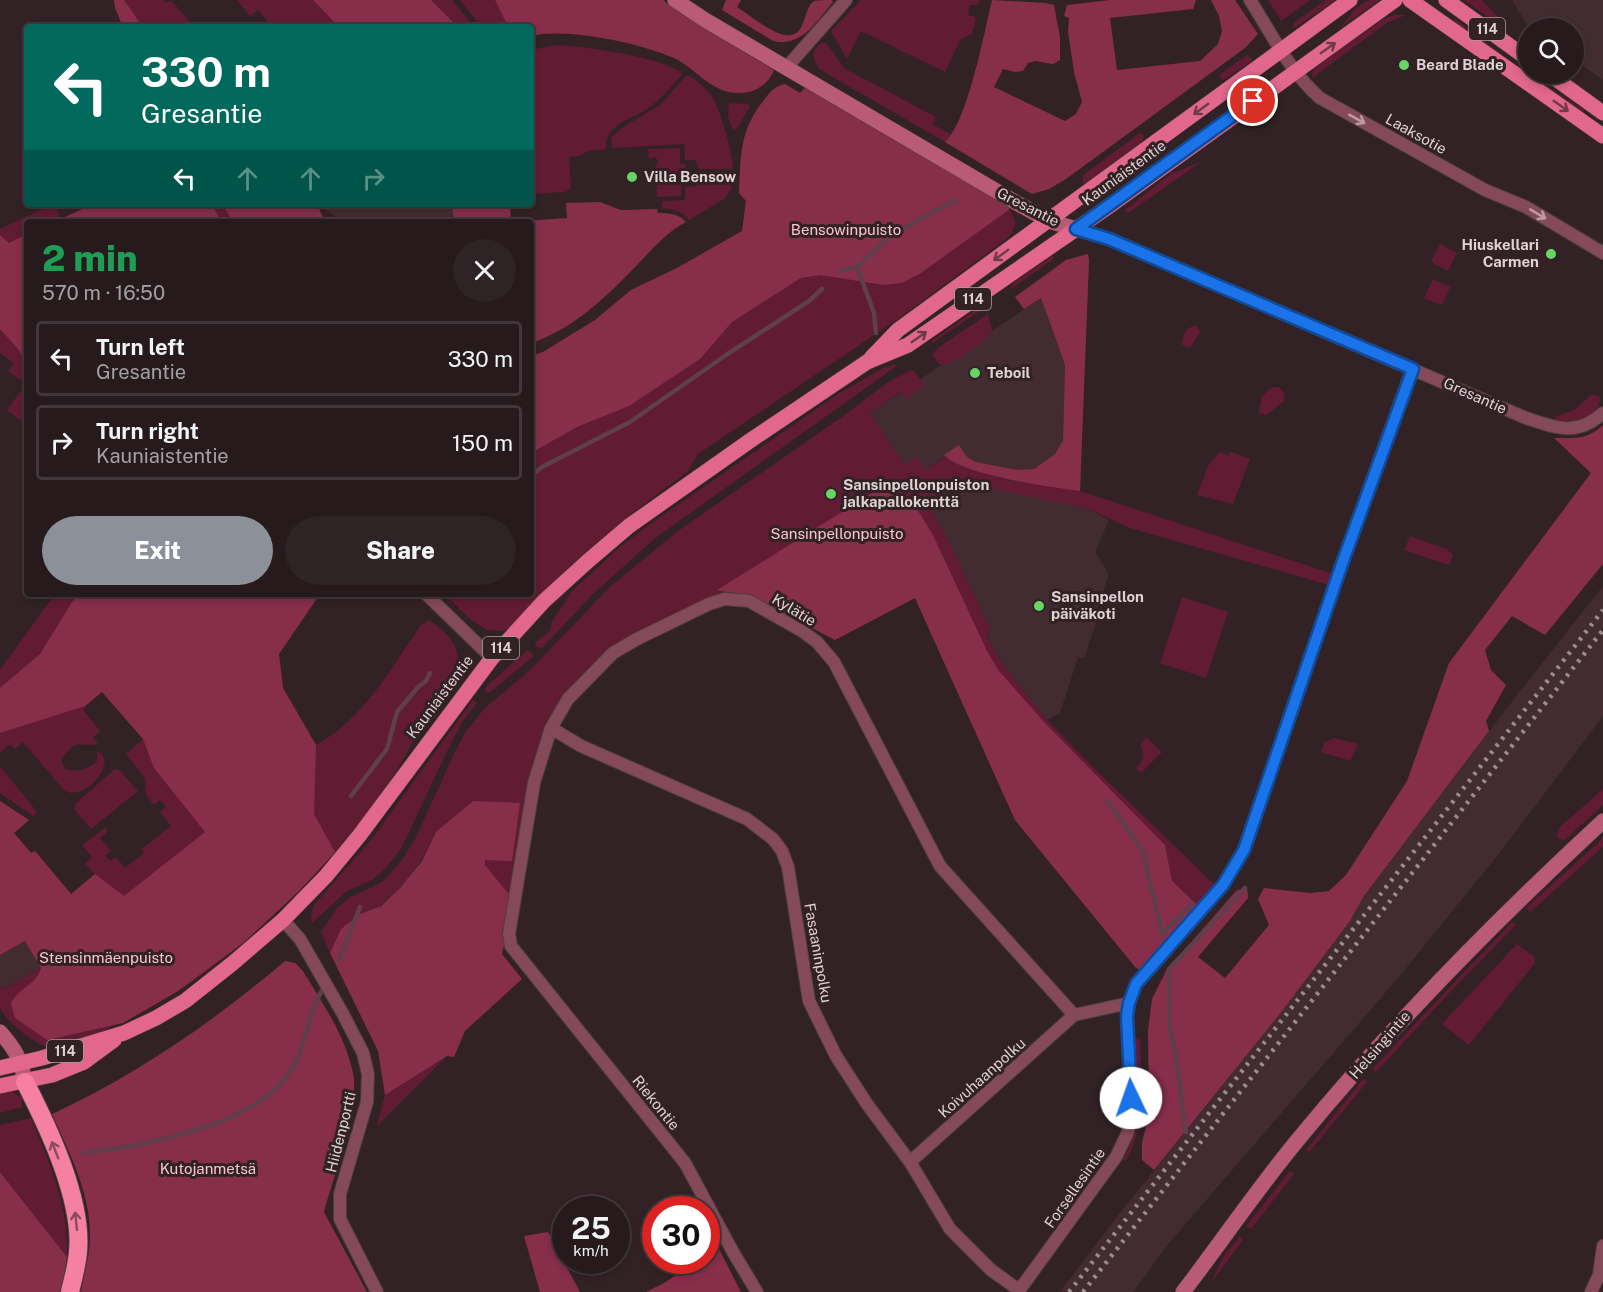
<!DOCTYPE html>
<html lang="en">
<head>
<meta charset="utf-8">
<style>
	:root { --surface:#261a1c; --page:#2e2325; --text:#f1f3f6; --muted:#a4a1a3; --line:#42383b; --accent:#8c9099 }
	body { margin:0; font-family:"Public Sans",sans-serif; background:var(--page); color:var(--text); height:100vh; display:flex; flex-direction:column; font-size:22px; white-space:nowrap }
	* { box-sizing:border-box; margin:0 }
	p { font-size:20px; color:var(--muted) }
	.icon { flex:none; width:33px; height:33px; fill:none; stroke:currentColor; stroke-width:2; stroke-linecap:round; stroke-linejoin:round }
	.map { position:relative; flex:1; overflow:hidden }
	.side { position:absolute; left:24px; top:219px; width:510px; height:378px; display:flex; flex-direction:column; background:var(--surface); border-radius:6px; box-shadow:0 3px 9px #0003,0 0 0 2px var(--line) }
	.side>* { flex:none }
	.banner { position:absolute; left:24px; top:24px; width:510px; height:183px; border-radius:6px; box-shadow:0 3px 9px #0003,0 0 0 2px var(--line); background:#00695c; color:#fff; overflow:hidden }
	.controls { position:absolute; left:1518px; top:18px; display:grid; gap:12px }
	.controls a { display:grid; place-items:center; width:66px; height:66px; border-radius:50%; background:var(--surface); box-shadow:0 3px 9px #0003,0 0 0 2px var(--line); font-size:30px }
	.speed { position:absolute; left:552px; top:1196px; display:flex; gap:12px; font-size:30px; font-weight:700; text-align:center }
	.speed>* { display:grid; place-content:center; width:78px; height:78px; border-radius:50%; background:var(--surface); box-shadow:0 3px 9px #0003,0 0 0 2px var(--line); line-height:1 }
	.speed small { font-size:15px; font-weight:400 }
	.speed .limit { border:9px solid #d22; background:#fff; color:#111 }
	.pin { position:absolute; display:grid; place-items:center; width:51px; height:51px; color:#fff; margin:-26px; border:3px solid #fff; border-radius:50%; box-shadow:0 2px 6px #0007 }
	.me { position:absolute; width:66px; margin:-33px; rotate:357deg; stroke-linejoin:round; filter:drop-shadow(0 0 4px #0008) }
	.turn { display:flex; align-items:center; gap:21px; height:126px; padding:0 18px; font-size:27px }
	.turn .icon { width:78px; height:78px; stroke-width:2.5 }
	.turn b { display:block; font-size:42px; line-height:51px }
	.lanes { display:flex; align-items:center; height:57px; padding:0 18px; background:#0003; justify-content:center; gap:30px; direction:ltr }
	.lanes .off { opacity:.35 }
	.round { display:grid; place-items:center; flex:none; width:63px; height:63px; border-radius:32px; background:var(--page) }
	.head { display:flex; align-items:center; justify-content:space-between; height:102px; padding:0 18px }
	h1 { font-size:36px; font-weight:800; line-height:45px; color:#1e9e55 }
	.button { display:flex; gap:12px; margin-top:auto; padding:12px 18px }
	.button a { flex:1; height:69px; border-radius:36px; background:var(--accent); color:#fff; font-size:24px; font-weight:800; line-height:69px; text-align:center }
	.button a+a { background:var(--page); color:var(--text) }
	ul { padding:0; list-style:none }
	li { display:flex; align-items:center; gap:18px; height:75px; margin:0 12px 9px; padding:0 6px; border:3px solid var(--line); border-radius:6px }
	li div { flex:1 }
	li b { display:block; font-size:22px }
	li em { font-style:normal }
	.map>svg:first-child { display:block }
	.built { fill:#422c32 }
	.green { fill:#611b33 }
	.forest { fill:#872e4b }
	.lines { fill:none; stroke-linecap:round; stroke-linejoin:round }
	.stream { stroke:#5f3f4a; stroke-width:4.5 }
	.street-casing { stroke:#4e3e42; stroke-width:14 }
	.secondary-casing { stroke:#4e3e42; stroke-width:16 }
	.primary-casing { stroke:#4e3e42; stroke-width:16 }
	.highway-casing { stroke:#4e3e42; stroke-width:20 }
	.street { stroke:#854a5a; stroke-width:12 }
	.secondary { stroke:#b95a76; stroke-width:15 }
	.primary { stroke:#e1678c; stroke-width:15 }
	.highway { stroke:#f680a2; stroke-width:18 }
	.rail { stroke:#9a8d90; stroke-width:4.5; stroke-dasharray:3 6; stroke-linecap:butt }
	.oneway { stroke:#6f3a4a }
	.oneway2 { stroke:#ba9ca4 }
	.oneway3 { stroke:#8a4c5e }
	.route-casing { stroke:#114b97; stroke-width:15 }
	.route { stroke:#1a73e8; stroke-width:10 }
	.poi-dot { fill:#67d466; stroke:#322226; stroke-width:2 }
	.labels { text-anchor:middle; stroke-width:6; stroke-linejoin:round; paint-order:stroke }
	.shield { fill:#322226; stroke:#aa9da0; stroke-width:1.5 }
	.shield-label { font-size:14px; font-weight:bold; fill:#ded2d5 }
	.poi-label { font-size:15px; font-weight:bold; fill:#ded2d5; stroke:#322226; text-anchor:start }
	.street-label { font-size:15px; fill:#ded2d5; stroke:#322226 }
	.park-label { font-size:15px; fill:#f9c4d0; stroke:#322226 }
</style>
</head>
<body>
<div class="map">
<svg width="1603" height="1292" viewBox="0 0 1603 1292">
	<rect width="100%" height="100%" fill="#322226"/>
	<path class="built" d="M1512 0H1603V80L1574 60V28H1529Z
		M317 204H452L454 222H343Z
		M1041 298 1065 365 1063 440 1055 454 1014 482 941 459 926 469 905 465 870 413Z
		M941 476 1089 509 1109 520 1095 552 1109 574 1093 620 1096 622 1084 658 1078 657 1060 713 1047 720 1005 667 987 637 990 628 949 542 932 512Z
		M1603 586V716L1501 851 1398 978 1169 1243 1133 1292H1060L1116 1218 1283 1010 1350 921 1364 896 1507 708Z
		M25 941 41 968 3 989 0 984V955Z"/>
	<path class="green" d="M124 0H164L166 3 171 0 190 22 184 27H143Z
		M237 0H313L339 27H272L258 10 250 16Z
		M431 0H452L474 27H458Z
		M460 0H495L508 27H481Z
		M861 0H979L980 1 977 5H970L968 15 976 17 972 34 960 40 945 72 861 31 847 59 831 31Z
		M1268 0H1310L1281 21Z
		M1326 0H1336L1295 28 1292 24Z
		M1369 0H1380L1341 27 1356 8Z
		M1464 0H1482L1505 24 1502 27Z
		M1394 15H1406L1388 22 1312 78 1313 70 1317 66 1382 20Z
		M1455 19 1528 74 1584 110 1583 113 1452 23Z
		M821 43H826L844 68 936 117 932 124 953 135 945 142 819 69 813 56 815 49Z
		M556 45C583 46 664 57 683 74 672 85 662 98 650 107 634 119 604 123 606 149L588 151 580 156 569 157 571 184 570 189 565 192 531 194V50Z
		M1247 55 1252 59 1251 62 1223 80 1221 79 1219 75Z
		M686 76H690C697 81 706 88 711 95 721 110 732 151 733 169H699L695 160H685L684 144 612 148 611 138 623 127 660 105Z
		M785 84 800 93 805 88 1000 201C1013 211 1021 222 1009 237L898 319 698 454 688 471 627 517 569 567 509 629 502 631 487 630 470 619 444 594H531V356L543 352 595 320 631 290 677 268 742 231 746 201 739 193C741 156 739 131 764 100 770 92 775 86 785 84Z
		M732 103 748 104 750 107 736 130 733 129C728 122 727 113 729 104Z
		M1140 133 1144 135 1142 142 1085 184H1083V175Z
		M680 148V164H685V183H681V196L657 197 656 166 658 160 654 157 649 159 648 149Z
		M1201 162 1131 211 1127 213 1125 210 1172 173Z
		M732 174 731 190 724 199 689 220C682 211 673 208 662 209V201L685 200V187L697 186 699 175Z
		M54 204 61 219 93 204H222L233 222H27V425L7 410 26 384 8 371 14 363 0 353V229Z
		M1440 244 1457 253 1448 271 1431 262Z
		M1088 254 1089 260 1080 491 1333 574 1329 585 1127 527 1089 509 941 477 932 512 949 542 990 628 987 637 1005 667 1047 720 1096 770 1214 884 1141 970 1136 968 1015 820 915 598 835 640 752 597 730 592 643 629 608 650 548 721 514 900 485 865V860L436 832C423 860 408 883 383 903 377 909 369 910 362 913 345 922 338 936 330 953L321 932 337 908 349 898 382 882 403 859 417 835 454 754 465 733 485 708 527 673 611 586 678 531 846 414 888 382 911 370 915 372 923 383 921 388 905 399 900 392 870 413 905 465 917 457 926 469 946 457 958 464 1014 482 1055 454 1063 440 1065 365 1041 298 1024 309 1015 297 1066 260Z
		M1052 256 1055 258 1011 289 1010 288 1016 281Z
		M1433 279 1450 287 1442 305 1424 298Z
		M981 306V310L934 342H930Z
		M988 314 992 330C987 342 951 367 939 364L933 356 934 352 939 347Z
		M1196 326 1200 330 1199 334 1190 348 1182 345C1183 336 1186 326 1196 326Z
		M893 365H898L654 539 592 595 542 648 535 647 536 642 551 630V623L572 591 620 547 653 522 838 394 883 368Z
		M1274 387H1279L1284 393V401L1266 415 1259 413C1261 400 1261 393 1274 387Z
		M1592 394 1600 397C1601 419 1572 423 1556 420L1555 417 1576 409Z
		M1219 452 1228 455 1231 452 1250 459 1233 504 1197 495 1208 466Z
		M1410 536 1446 549 1453 554 1449 565 1404 550Z
		M55 594H320L279 654 283 688 316 745C364 719 391 668 421 625L429 620C443 630 459 642 458 662 457 668 454 673 454 680L418 720 415 726 420 730C411 744 404 759 395 773 333 870 215 984 107 1029 96 1034 58 1049 47 1047 43 1046 38 1043 35 1041 26 1037 2 1016 0 1007 0 1000 0 991 0 984L4 989 41 968 25 941 0 955V801L29 820 14 833 31 853 35 851 71 894 95 875 85 863 92 857 82 845 105 828 108 831 100 838 111 851 105 855 110 861 116 857 125 868 144 853 142 849 171 826 160 812 166 807 160 800 154 805 146 795 145 778 126 754 143 739 102 692 85 706 86 707 83 710 100 731 93 737 98 744C79 748 77 736 61 760L65 769C79 772 87 770 97 761V751C121 762 82 804 64 790L23 742 15 749 10 744 0 753V670Z
		M1182 597 1228 612 1206 678 1160 663Z
		M528 650 534 656 489 693 485 691V688L491 682Z
		M473 700 477 703 461 724 449 747 402 847 385 869 372 880 347 891 312 923 311 914 314 905 371 840Z
		M1146 737 1162 752 1141 773 1136 768C1144 760 1145 754 1140 745Z
		M1334 738 1358 744 1350 761 1321 752 1324 743Z
		M0 766 37 812 33 816 0 793Z
		M115 769 119 770 138 791 91 829 75 810V804Z
		M1603 789V805L1565 840 1559 839 1557 835 1560 827Z
		M1603 838V847L1530 912 1526 908Z
		M1512 922 1516 925 1452 990 1376 1072 1372 1069Z
		M1517 944 1534 957 1535 963 1469 1045 1442 1024Z
		M1134 1037 1140 1040C1141 1079 1148 1126 1125 1161L1123 1159C1145 1123 1135 1077 1134 1037Z
		M447 1056 377 1126 385 1095Z
		M1363 1079 1367 1082 1309 1152 1306 1150Z
		M12 1091 22 1098V1107L0 1113V1094Z
		M31 1118C50 1166 69 1204 67 1257L0 1172V1125Z
		M1290 1171 1294 1174 1251 1229 1246 1226Z
		M1240 1236 1243 1240 1211 1283 1223 1257Z"/>
	<path class="forest" d="M114 0H124L143 27H123L115 8Z
		M313 0H431L458 27H339Z
		M495 0H663L683 15 774 70C767 89 746 96 728 92 709 87 695 70 678 60 647 44 565 27 531 36V27H508Z
		M726 0H741L737 7C751 16 766 29 781 34 808 42 801 10 814 1 818 0 827 0 832 0L833 2C817 21 801 48 773 41L722 10Z
		M992 0 1046 3 1054 5 1060 37V60L1053 64 1035 61 1028 63 1023 71 1015 72 1003 69 994 87 1065 121 1076 114 1082 102 1074 72 1068 32 1069 18 1064 16 1067 5 1110 0H1196L1193 9 1110 18 1117 70 1200 61 1218 44 1222 31 1219 16 1211 0H1235L1258 34 1245 48 1066 179 1049 189 1032 194 945 142C968 121 984 33 992 0Z
		M785 84 800 93 805 88 1000 201 1010 209 921 273 902 283 884 285 820 275 801 278 732 322 700 359 629 406 577 427 531 453V356L543 352 595 320 631 290 677 268 742 231 746 201 739 193C741 156 739 131 764 100 770 92 775 86 785 84Z
		M600 202 621 210 657 209 658 213C668 213 678 213 686 222 666 233 653 248 638 264 607 296 574 329 531 343V332L535 330 531 316V222H454L452 204H505L510 207 511 222 567 218 566 203Z
		M93 204H211L222 222H54Z
		M222 204H317L325 222H233Z
		M27 234V363L18 349 0 329V235L9 243Z
		M1088 254 1089 260 1080 491C1051 487 962 475 944 455L959 445 967 457 976 462 1017 470 1034 469 1055 454 1063 440 1065 365 1041 298 1024 309 1015 297 1066 260Z
		M1603 425V564L1545 635 1512 616 1485 650 1491 670 1506 685 1486 721 1489 731 1364 896 1350 921 1283 1010 1154 1170 1142 1160V1143L1149 1114 1148 1031 1152 999 1166 971 1236 891 1247 887 1248 898 1198 957 1225 978 1269 925 1258 899 1264 888 1311 893 1329 891 1346 875 1407 781 1449 663 1591 473 1554 438C1576 438 1587 440 1603 425Z
		M893 480 915 506 932 533 987 651 999 671 1045 723 1165 845 1172 881 1197 905 1141 970 1136 968 1015 820 915 598 835 640 752 597 717 590Z
		M77 594H320L279 654 283 688 316 745 314 814 335 852 300 890 243 943 178 991 123 1023 47 1040 15 1018 11 1003C21 986 35 986 41 968L25 941 0 955V801L29 820 14 833 31 853 35 851 71 894 95 874 124 896 205 832 154 768 143 739 102 692 85 706 0 733V688L40 654Z
		M473 801 520 803 512 861 485 860V865L514 900 502 954 522 979 465 1031 454 1057 447 1056 385 1095 378 1051 330 953 341 929 360 914 381 906 400 888 422 861 436 832Z
		M285 961 295 963 303 971C323 1004 345 1035 353 1073 360 1104 333 1179 324 1212L367 1292H81C84 1274 90 1255 90 1237 91 1194 69 1152 52 1114 138 1074 213 1022 285 961Z
		M0 1172 67 1257 61 1292H0Z
		M548 1232 580 1292H540L524 1236Z
		M718 1247 741 1292H646L664 1283 699 1260H706L707 1255Z"/>
	<g class="lines">
		<path class="stream" d="M857 267 874 313 876 333
			M840 272 842 270 857 267 888 238 930 213 956 201
			M531 476 542 467 630 422 726 355 809 301 822 289
			M351 796 387 749 397 712 419 686 426 681 430 673
			M1107 801 1143 851 1162 934
			M1162 934 1192 904
			M339 960 360 907
			M1186 1132 1176 1057 1170 1030 1169 969 1245 888
			M83 1153C147 1145 269 1125 297 1059 307 1036 309 1012 322 990"/>
		<defs>
			<path id="street" d="M1250 0C1271 33 1290 72 1320 98L1485 190 1526 207 1603 253
				M786 68 846 0
				M1076 229 1109 239 1526 418C1556 428 1577 437 1603 413
				M426 594 492 658
				M551 728 581 746 747 819 773 839 782 851 788 867 809 1001 836 1056 867 1104 910 1162 950 1229 991 1270 1019 1290
				M283 920 300 939 343 1014 363 1053 368 1074 367 1102 340 1194V1219L377 1292
				M910 1162 1074 1015
				M757 1292 733 1252 685 1163 511 946 509 934 534 783 551 728 568 699 613 653 637 639 709 604 725 599 749 601 802 631 817 642 834 662 940 866 1074 1015 1129 1003
				M1018 1292 1116 1157 1127 1134 1132 1117 1127 1016 1129 1003 1136 984 1223 885 1244 850 1343 561 1412 369
				M1591 1292 1599 1275 1603 1246"/>
			<path id="secondary" d="M675 0 705 20 1015 202 1049 221 1076 229
				M0 1032C15 1049 21 1059 25 1082
				M1183 1292C1223 1240 1259 1186 1301 1136 1394 1023 1496 920 1603 821"/>
			<path id="primary" d="M1410 0 1603 136
				M1446 0 1528 59
				M1549 74 1603 113
				M871 358 898 330 1350 0
				M0 1068 42 1058 124 1033 156 1018 185 1001 233 963 283 920 326 876 359 836 492 658 544 601 588 561 629 526 751 440 867 362 908 345 1108 207 1395 0
				M0 1086 52 1075 84 1062 114 1040"/>
			<path id="highway" d="M25 1082C48 1127 83 1200 78 1252 77 1265 73 1279 70 1292"/>
		</defs>
		<use href="#street" class="street-casing"/>
		<use href="#secondary" class="secondary-casing"/>
		<use href="#primary" class="primary-casing"/>
		<use href="#highway" class="highway-casing"/>
		<use href="#street" class="street"/>
		<use href="#secondary" class="secondary"/>
		<use href="#primary" class="primary"/>
		<use href="#highway" class="highway"/>
		<path class="rail" d="M1069 1292 1603 610
			M1083 1292 1603 630"/>
	</g>
	<defs><path id="oneway-shaft" d="M-6 0H5M1.5-3L5.5 0L1.5 3" fill="none" stroke-width="1.6" stroke-linecap="round" stroke-linejoin="round" transform="scale(1.5)"/></defs>
	<g class="oneway">
		<use href="#oneway-shaft" transform="translate(1328 48) rotate(-35)"/>
		<use href="#oneway-shaft" transform="translate(1561 106) rotate(35)"/>
		<use href="#oneway-shaft" transform="translate(1201 109) rotate(144)"/>
		<use href="#oneway-shaft" transform="translate(1001 255) rotate(144)"/>
		<use href="#oneway-shaft" transform="translate(919 337) rotate(-35)"/>
	</g>
	<g class="oneway2">
		<use href="#oneway-shaft" transform="translate(1357 119) rotate(29)"/>
		<use href="#oneway-shaft" transform="translate(1538 214) rotate(31)"/>
	</g>
	<g class="oneway3">
		<use href="#oneway-shaft" transform="translate(55 1150) rotate(-111)"/>
		<use href="#oneway-shaft" transform="translate(76 1221) rotate(-96)"/>
	</g>
	<g class="lines">
		<defs>
			<path id="route" d="M1131 1098 1127 1016 1129 1003 1136 984 1223 885 1244 850 1343 561 1413 369 1109 239 1076 229 1253 101"/>
		</defs>
		<use href="#route" class="route-casing"/>
		<use href="#route" class="route"/>
	</g>
	<g class="poi-dot">
		<circle cx="1404" cy="65" r="6"/>
		<circle cx="632" cy="177" r="6"/>
		<circle cx="1551" cy="254" r="6"/>
		<circle cx="975" cy="373" r="6"/>
		<circle cx="831" cy="494" r="6"/>
		<circle cx="1039" cy="606" r="6"/>
	</g>
	<g class="labels">
		<g class="shield">
			<rect x="1469" y="18" width="36" height="22" rx="4.5"/>
			<rect x="955" y="288" width="36" height="22" rx="4.5"/>
			<rect x="483" y="637" width="36" height="22" rx="4.5"/>
			<rect x="47" y="1040" width="36" height="22" rx="4.5"/>
		</g>
		<g class="shield-label">
			<text x="1487" y="34">114</text>
			<text x="973" y="304">114</text>
			<text x="501" y="653">114</text>
			<text x="65" y="1056">114</text>
		</g>
		<g class="poi-label">
			<text x="1416" y="70">Beard Blade</text>
			<text x="644" y="182">Villa Bensow</text>
			<text x="1539" y="250" text-anchor="end">Hiuskellari<tspan x="1539" dy="17">Carmen</tspan></text>
			<text x="987" y="378">Teboil</text>
			<text x="843" y="490">Sansinpellonpuiston<tspan x="843" dy="17">jalkapallokenttä</tspan></text>
			<text x="1051" y="602">Sansinpellon<tspan x="1051" dy="17">päiväkoti</tspan></text>
		</g>
		<g class="street-label">
			<text transform="translate(1416 134) rotate(29)" y="5">Laaksotie</text>
			<text transform="translate(1124 173) rotate(-36)" y="5">Kauniaistentie</text>
			<text transform="translate(1028 207) rotate(27)" y="5">Gresantie</text>
			<text transform="translate(1475 396) rotate(24)" y="5">Gresantie</text>
			<text transform="translate(794 610) rotate(31)" y="5">Kylätie</text>
			<text transform="translate(440 697) rotate(-53)" y="5">Kauniaistentie</text>
			<text transform="translate(818 953) rotate(80)" y="5">Fasaaninpolku</text>
			<text transform="translate(1380 1045) rotate(-49)" y="5">Helsingintie</text>
			<text transform="translate(982 1078) rotate(-42)" y="5">Koivuhaanpolku</text>
			<text transform="translate(656 1103) rotate(51)" y="5">Riekontie</text>
			<text transform="translate(341 1132) rotate(-76)" y="5">Hiidenportti</text>
			<text transform="translate(1075 1188) rotate(-55)" y="5">Forsellesintie</text>
		</g>
		<g class="park-label">
			<text x="846" y="235">Bensowinpuisto</text>
			<text x="837" y="539">Sansinpellonpuisto</text>
			<text x="106" y="963">Stensinmäenpuisto</text>
			<text x="208" y="1174">Kutojanmetsä</text>
		</g>
	</g>
</svg>
<div class="controls">
<a><svg class="icon" aria-label="search" viewBox="0 0 24 24"><circle cx="10" cy="10" r="6"/><path d="M15 15l6 6"/></svg></a>
</div>
<div class="speed"><div>25<small>km/h</small></div><div class="limit">30</div></div>
<div class="pin" style="left:1253px;top:101px;background:#d93025"><svg class="icon" aria-label="arrive" viewBox="0 0 24 24"><path d="M6 21V4h12l-3 4 3 4H6"/></svg></div>
<svg class="me" style="left:1131px;top:1098px" viewBox="-20 -20 40 40"><circle r="19" fill="#fff"/><path d="M0-13L10 11 0 6-10 11z" fill="#1a73e8"/></svg>
<div class="banner">
<div class="turn"><svg class="icon" aria-label="left" viewBox="0 0 24 24"><path d="M17 20v-9H6M10 6l-5 5 5 5"/></svg><div><b>330 m</b>Gresantie</div></div>
<div class="lanes"><svg class="icon" aria-label="left" viewBox="0 0 24 24"><path d="M17 20v-9H6M10 6l-5 5 5 5"/></svg><svg class="icon off" aria-label="ahead" viewBox="0 0 24 24"><path d="M12 20V5M6 11l6-6 6 6"/></svg><svg class="icon off" aria-label="ahead" viewBox="0 0 24 24"><path d="M12 20V5M6 11l6-6 6 6"/></svg><svg class="icon off" aria-label="right" viewBox="0 0 24 24"><path d="M7 20v-9h11M14 6l5 5-5 5"/></svg></div>
</div>
<section class="side">
<div class="head"><div><h1>2 min</h1><p>570 m · 16:50</p></div><a class="round"><svg class="icon" aria-label="close" viewBox="0 0 24 24"><path d="M6 6l12 12M18 6L6 18"/></svg></a></div>
<ul>
<li><svg class="icon" aria-label="left" viewBox="0 0 24 24"><path d="M17 20v-9H6M10 6l-5 5 5 5"/></svg><div><b>Turn left</b><p>Gresantie</p></div><em>330 m</em></li>
<li><svg class="icon" aria-label="right" viewBox="0 0 24 24"><path d="M7 20v-9h11M14 6l5 5-5 5"/></svg><div><b>Turn right</b><p>Kauniaistentie</p></div><em>150 m</em></li>
</ul>
<div class="button"><a>Exit</a><a>Share</a></div>
</section>
</div>
</body>
</html>
